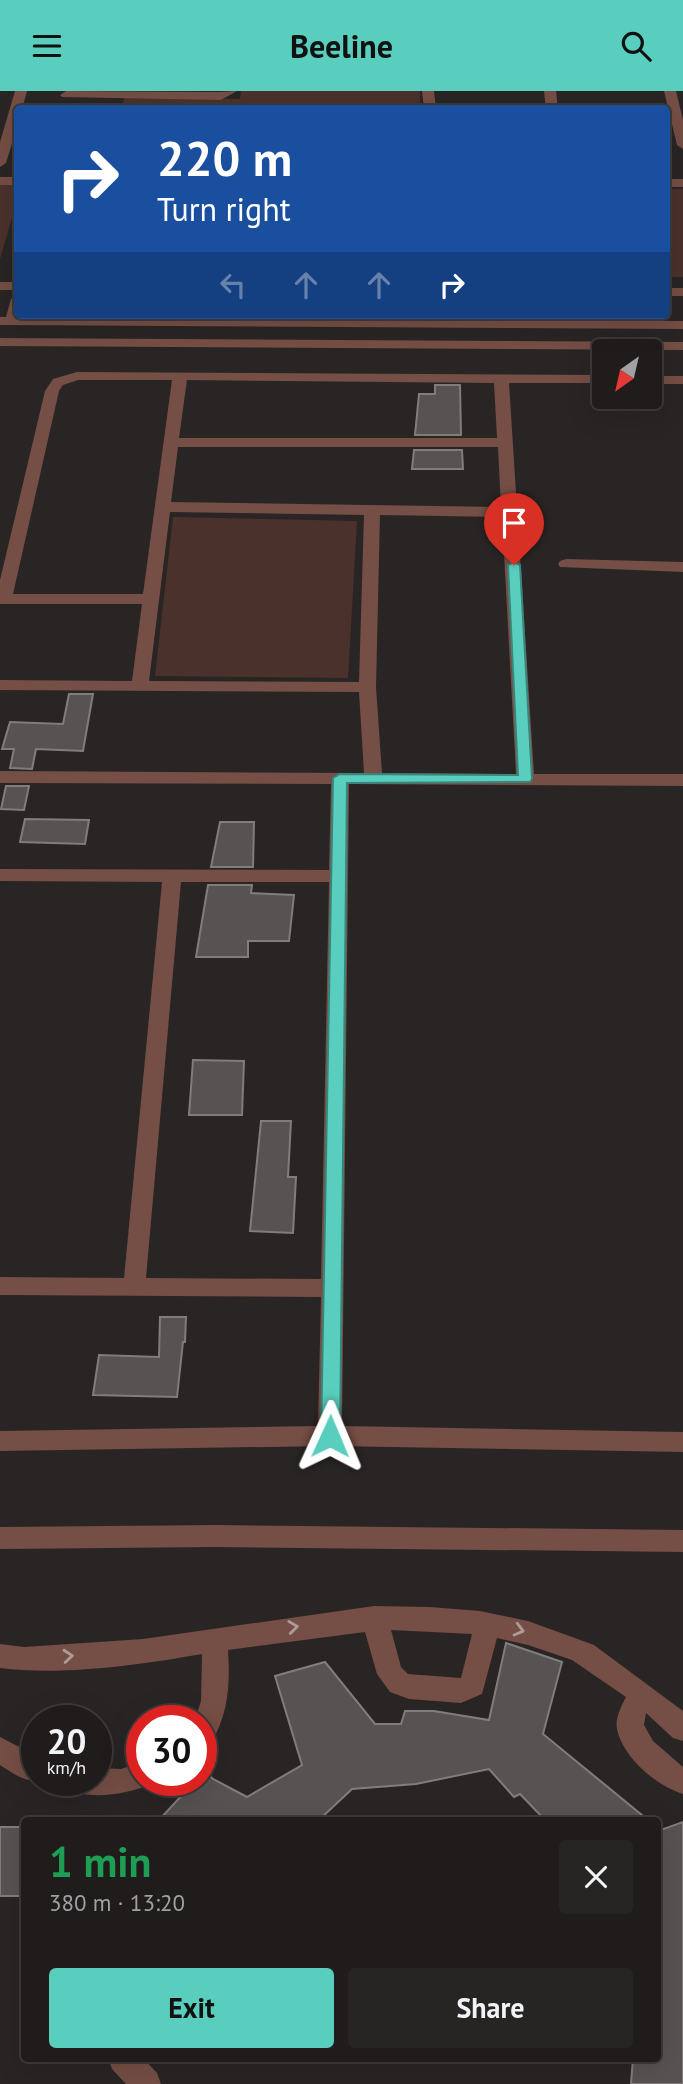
<!DOCTYPE html>
<html lang="en">
<head>
<meta charset="utf-8">
<style>
	:root { --surface:#1f1c1b; --page:#272524; --text:#f1f3f6; --muted:#a1a1a3; --line:#3c3a3a; --accent:#59cebe }
	body { margin:0; font-family:"PT Sans",sans-serif; background:var(--page); color:var(--text); height:100vh; display:flex; flex-direction:column; font-size:26px; white-space:nowrap }
	* { box-sizing:border-box; margin:0 }
	p { font-size:23px; color:var(--muted) }
	.icon { flex:none; width:38px; height:38px; fill:none; stroke:currentColor; stroke-width:2; stroke-linecap:round; stroke-linejoin:round }
	.map { position:relative; flex:1; overflow:hidden }
	.drawer { position:absolute; left:21px; top:1726px; width:640px; height:245px; display:flex; flex-direction:column; background:var(--surface); border-radius:7px; box-shadow:0 7px 28px #0002,0 0 0 2px var(--line) }
	.drawer>* { flex:none }
	.hud { position:absolute; left:14px; top:14px; width:656px; height:214px; border-radius:7px; box-shadow:0 7px 28px #0002,0 0 0 2px var(--line); background:#1a4fa0; color:#fff; overflow:hidden }
	.needle { width:46px; rotate:214deg }
	.buttons { position:absolute; left:592px; top:248px; display:grid; gap:14px }
	.buttons a { display:grid; place-items:center; width:70px; height:70px; border-radius:7px; background:var(--surface); box-shadow:0 7px 28px #0002,0 0 0 2px var(--line); font-size:35px }
	.speed { position:absolute; left:21px; top:1614px; display:flex; gap:14px; font-size:35px; font-weight:700; text-align:center }
	.speed>* { display:grid; place-content:center; width:91px; height:91px; border-radius:50%; background:var(--surface); box-shadow:0 7px 28px #0002,0 0 0 2px var(--line); line-height:1 }
	.speed small { font-size:18px; font-weight:400 }
	.speed .limit { border:10px solid #d22; background:#fff; color:#111 }
	.pin { position:absolute; display:grid; place-items:center; width:60px; height:60px; color:#fff; margin:-72px -30px; border-radius:50% 50% 50% 0; rotate:-45deg; box-shadow:0 0 7px #0007 }
	.pin .icon { rotate:45deg }
	.me { position:absolute; width:77px; margin:-38px; rotate:1deg; stroke-linejoin:round; filter:drop-shadow(0 0 5px #0008) }
	.turn { display:flex; align-items:center; gap:24px; height:147px; padding:0 28px; font-size:32px }
	.turn .icon { width:91px; height:91px; stroke-width:2.5 }
	.turn b { display:block; font-size:49px; line-height:60px }
	.lanes { display:flex; align-items:center; height:66px; padding:0 28px; background:#0003; justify-content:center; gap:35px; direction:ltr }
	.lanes .off { opacity:.35 }
	.round { display:grid; place-items:center; flex:none; width:74px; height:74px; border-radius:7px; background:var(--page) }
	.head { display:flex; align-items:center; justify-content:space-between; height:119px; padding:0 28px }
	h1 { font-size:42px; font-weight:800; line-height:52px; color:#1e9e55 }
	.button { display:flex; gap:14px; margin-top:auto; padding:14px 28px }
	.button a { flex:1; height:80px; border-radius:7px; background:var(--accent); color:#111; font-size:28px; font-weight:800; line-height:80px; text-align:center }
	.button a+a { background:var(--page); color:var(--text) }
	header { display:flex; justify-content:space-between; align-items:center; height:91px; padding:0 28px; background:var(--accent); color:#111; font-size:32px; font-weight:800 }
	.map>svg:first-child { display:block }
	.green { fill:#4b312c }
	.building { fill:#575352; stroke:#817d7c; stroke-width:2 }
	.lines { fill:none; stroke-linecap:round; stroke-linejoin:round }
	.minor { fill:#754e45; fill-rule:evenodd }
	.oneway { stroke:#ae9b96 }
	.route { fill:#59cebe; stroke:#3a867c; stroke-width:2 }
</style>
</head>
<body>
<header><svg class="icon" aria-label="menu" viewBox="0 0 24 24"><path d="M4 6h16M4 12h16M4 18h16"/></svg>Beeline<svg class="icon" aria-label="search" viewBox="0 0 24 24"><circle cx="10" cy="10" r="6"/><path d="M15 15l6 6"/></svg></header>
<div class="map">
<svg width="683" height="1993" viewBox="0 0 683 1993">
	<rect width="100%" height="100%" fill="#292524"/>
	<path class="green" d="M241 0H420V17L122 18 124 7 240 8Z
		M0 94H17V110L0 168Z
		M667 98H683V186H667Z
		M173 426 357 430 348 587 155 585Z"/>
	<path class="building" d="M435 294H460L461 344H415L419 303H435Z
		M414 359H462L463 378H412Z
		M69 603H93L83 660 36 658 32 678 10 677 14 658H2L10 631 63 633Z
		M6 695H29L24 719 1 718Z
		M25 728 89 729 85 753 20 751Z
		M220 731H254L253 776H211Z
		M208 794H252L251 802 294 804 289 850H248V866H196Z
		M193 969 244 970 242 1024H189Z
		M261 1030H291L288 1086H296L293 1142 250 1140Z
		M160 1226H186L185 1251H183L177 1306 93 1304 99 1264 159 1266Z
		M506 1552 562 1571 543 1643 648 1729H545L520 1703 514 1706 489 1678 416 1693 352 1698 319 1729H159L196 1689H201L205 1680 213 1688 247 1706 302 1674 275 1585 325 1571 375 1633H401L405 1620H434L489 1629Z
		M683 1731V1993H631L633 1967H658V1740Z
		M0 1736H24V1805H0Z"/>
	<g class="lines">
		<path class="minor" d="M15 0H27L22 18H18V33L6 72 0 76V51Z
			M66 0 219 1 237 0 221 9 62 6 60 4Z
			M422 0H434L436 18H424Z
			M544 0H556L558 18H546Z
			M664 0H676L683 29V58L677 54Z
			M0 86H18V94H0Z
			M667 88H683V96H667Z
			M0 191H18V199H0Z
			M667 197H683V205H667Z
			M18 204V224L20 226 683 230V238L0 234V226H6L11 208Z
			M0 247 683 251V259L0 255Z
			M77 281 604 284V292H509L534 683H683V695L349 693 342 1335 683 1341V1361L330 1355 0 1360V1340L318 1335 321 1206 0 1204V1186L124 1187 162 791 0 790V778L329 779 331 693 0 692V680L364 682 359 601 0 599V589L132 590 142 513H0V489L45 300 53 288ZM78 289H172L143 503H13L59 300 63 294ZM187 289 494 292 497 347H179ZM178 356H498L501 416 171 411ZM170 421 364 424 359 591 149 590ZM380 424 502 426 516 683 382 682 376 596ZM181 791H329L321 1188 146 1187Z
			M649 285H683V293H649Z
			M566 468 683 471V481L560 476 558 473 560 470Z
			M217 1434 683 1439V1461L217 1456 0 1458V1436Z
			M374 1515 430 1516 480 1520 528 1530 594 1554 683 1620V1650L673 1647 646 1622 644 1634 653 1650 683 1676V1703C657 1695 623 1667 617 1638 615 1627 621 1616 626 1606L572 1569 528 1554 497 1547 482 1603 461 1612 409 1608 390 1601 377 1583 365 1541 228 1559C230 1593 229 1622 211 1652L201 1655V1629H195L201 1610 202 1563C140 1574 61 1585 0 1577V1553L24 1556 143 1548ZM391 1539 472 1543 461 1587 408 1583 401 1576Z
			M0 1646 37 1665V1689H42C28 1693 12 1682 0 1674Z
			M142 1671V1689H154L152 1693C124 1704 92 1709 63 1698L59 1689H96V1677L121 1678Z
			M108 1967H143L157 1982 161 1993H126L112 1978Z"/>
	</g>
	<defs><path id="oneway-chevron" d="M-2-3.5L2.5 0L-2 3.5" fill="none" stroke-width="1.6" stroke-linecap="round" stroke-linejoin="round" transform="scale(1.75)"/></defs>
	<g class="oneway">
		<use href="#oneway-chevron" transform="translate(293 1536) rotate(-7)"/>
		<use href="#oneway-chevron" transform="translate(519 1539) rotate(15)"/>
		<use href="#oneway-chevron" transform="translate(68 1565) rotate(-5)"/>
	</g>
	<path class="route" d="M514 471 520 474 532 688 530 691 347 692 340 1345 337 1350 330 1353 324 1350 321 1345 333 687 340 683 518 684 508 474Z"/>
</svg>
<div class="buttons">
<a><svg class="needle" viewBox="-14 -14 28 28"><path d="M0-13l5 13h-10z" fill="#e53935"/><path d="M0 13l5-13h-10z" fill="#a1a1a3"/></svg></a>
</div>
<div class="speed"><div>20<small>km/h</small></div><div class="limit">30</div></div>
<div class="pin" style="left:514px;top:474px;background:#d93025"><svg class="icon" aria-label="arrive" viewBox="0 0 24 24"><path d="M6 21V4h12l-3 4 3 4H6"/></svg></div>
<svg class="me" style="left:330px;top:1345px" viewBox="-20 -20 40 40"><path d="M0-17L14 15 0 8-14 15z" fill="#59cebe" stroke="#fff" stroke-width="4"/></svg>
<div class="hud">
<div class="turn"><svg class="icon" aria-label="right" viewBox="0 0 24 24"><path d="M7 20v-9h11M14 6l5 5-5 5"/></svg><div><b>220 m</b>Turn right</div></div>
<div class="lanes"><svg class="icon off" aria-label="left" viewBox="0 0 24 24"><path d="M17 20v-9H6M10 6l-5 5 5 5"/></svg><svg class="icon off" aria-label="ahead" viewBox="0 0 24 24"><path d="M12 20V5M6 11l6-6 6 6"/></svg><svg class="icon off" aria-label="ahead" viewBox="0 0 24 24"><path d="M12 20V5M6 11l6-6 6 6"/></svg><svg class="icon" aria-label="right" viewBox="0 0 24 24"><path d="M7 20v-9h11M14 6l5 5-5 5"/></svg></div>
</div>
<section class="drawer">
<div class="head"><div><h1>1 min</h1><p>380 m · 13:20</p></div><a class="round"><svg class="icon" aria-label="close" viewBox="0 0 24 24"><path d="M6 6l12 12M18 6L6 18"/></svg></a></div>
<div class="button"><a>Exit</a><a>Share</a></div>
</section>
</div>
</body>
</html>
